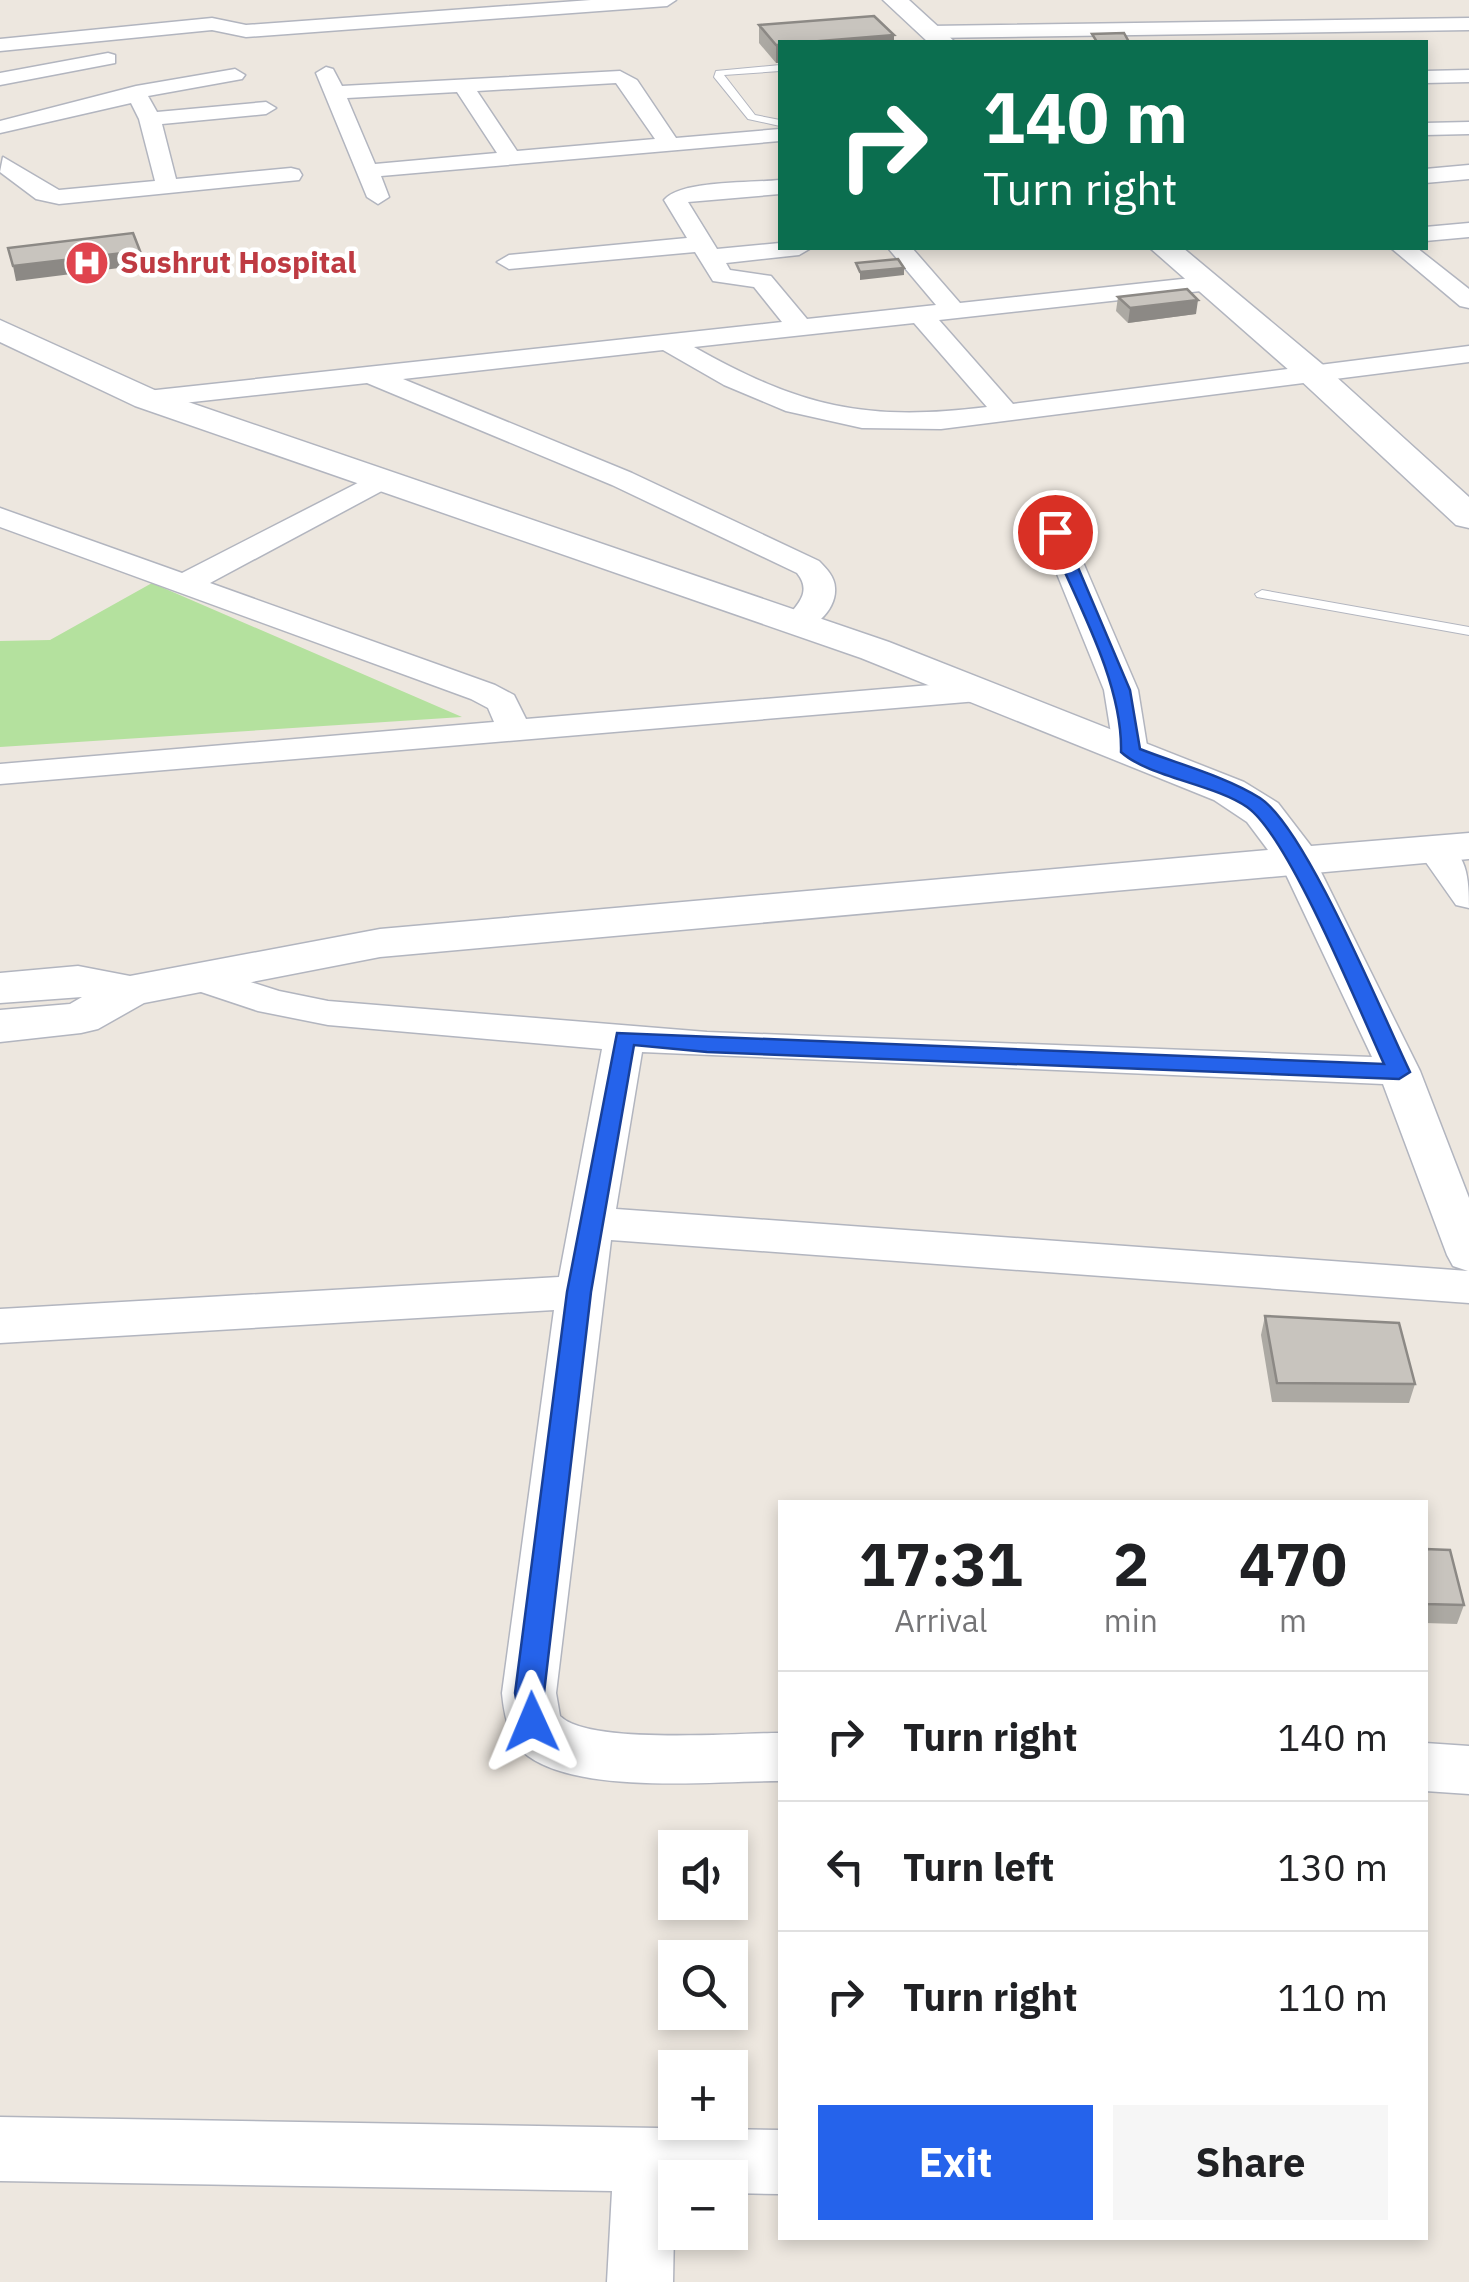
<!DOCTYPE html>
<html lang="en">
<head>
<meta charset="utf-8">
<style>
	:root { --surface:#fff; --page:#f6f6f6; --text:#202124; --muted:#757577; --line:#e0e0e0; --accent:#2563eb }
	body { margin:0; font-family:"IBM Plex Sans",sans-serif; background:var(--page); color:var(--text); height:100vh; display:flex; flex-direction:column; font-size:38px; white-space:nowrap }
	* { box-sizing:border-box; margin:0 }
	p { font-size:32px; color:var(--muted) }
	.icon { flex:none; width:55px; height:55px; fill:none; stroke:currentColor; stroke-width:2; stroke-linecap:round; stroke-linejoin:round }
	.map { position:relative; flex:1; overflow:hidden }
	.panel { position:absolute; left:778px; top:1500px; width:650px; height:740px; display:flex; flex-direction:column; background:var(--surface); border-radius:0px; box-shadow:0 5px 15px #0003 }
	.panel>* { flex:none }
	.top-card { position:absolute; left:778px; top:40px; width:650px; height:210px; border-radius:0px; box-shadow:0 5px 15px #0003; background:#0b6e4f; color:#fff; overflow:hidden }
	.tools { position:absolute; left:658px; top:1830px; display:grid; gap:20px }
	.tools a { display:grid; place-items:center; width:90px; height:90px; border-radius:0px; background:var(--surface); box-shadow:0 5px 15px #0003; font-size:50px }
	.pin { position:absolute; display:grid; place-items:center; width:85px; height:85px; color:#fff; margin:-42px; border:5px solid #fff; border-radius:50%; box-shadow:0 2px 10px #0007 }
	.me { position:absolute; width:110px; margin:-55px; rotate:359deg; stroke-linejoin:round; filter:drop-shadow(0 0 8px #0008) }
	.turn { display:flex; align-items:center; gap:35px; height:210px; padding:0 40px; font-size:45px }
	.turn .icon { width:130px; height:130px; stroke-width:2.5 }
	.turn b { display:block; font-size:70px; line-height:85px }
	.eta { display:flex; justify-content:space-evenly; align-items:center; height:170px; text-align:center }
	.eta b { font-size:60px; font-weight:800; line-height:70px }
	.action { display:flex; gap:20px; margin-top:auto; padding:20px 40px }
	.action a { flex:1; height:115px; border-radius:0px; background:var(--accent); color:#fff; font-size:40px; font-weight:800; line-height:115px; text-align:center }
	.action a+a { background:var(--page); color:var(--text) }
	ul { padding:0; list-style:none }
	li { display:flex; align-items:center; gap:30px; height:130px; padding:0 40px; border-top:2px solid var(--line) }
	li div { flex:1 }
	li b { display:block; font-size:38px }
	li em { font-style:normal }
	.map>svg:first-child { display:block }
	.green { fill:#b4e19e }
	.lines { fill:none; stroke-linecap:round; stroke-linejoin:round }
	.service-casing { stroke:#b2b5bf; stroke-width:2 }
	.minor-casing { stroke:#b2b5bf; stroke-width:3 }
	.tertiary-casing { stroke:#b2b5bf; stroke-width:3 }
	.secondary-casing { stroke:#b2b5bf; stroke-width:3 }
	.service { fill:#fff; fill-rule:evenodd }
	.minor { fill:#fff; fill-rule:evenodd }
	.tertiary { fill:#fff; fill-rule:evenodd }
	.secondary { fill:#fff; fill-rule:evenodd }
	.wall { fill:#aca9a3 }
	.shaded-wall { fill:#8c8985 }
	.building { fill:#c8c4be; stroke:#8c8985; stroke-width:2.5 }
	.route { fill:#2563eb; stroke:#184099; stroke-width:2.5 }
	.labels { text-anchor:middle; stroke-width:9; stroke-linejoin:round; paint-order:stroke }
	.far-health-label { font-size:30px; font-weight:bold; fill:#be3a42; stroke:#fff; text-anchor:start }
</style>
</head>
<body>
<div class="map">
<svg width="1469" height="2282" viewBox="0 0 1469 2282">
	<rect width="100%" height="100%" fill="#ede7df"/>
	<path class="green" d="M152 583 462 717 0 747V641L50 640Z"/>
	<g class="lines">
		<defs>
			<path id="service" d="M780 65V71L724 75 755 115 780 120V126L748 119 714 77 716 71Z
				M1262 590 1469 627V635L1257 597 1255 594Z"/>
			<path id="minor" d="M591 0H676L667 6 246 37 212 30 0 51V39L212 18 246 25Z
				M1469 18V30L930 38 920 32 930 26Z
				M108 53 115 55V63L0 85V73Z
				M326 67 333 69 342 86 620 71 637 80 676 138 780 129V141L381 176 389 197 378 204 367 197 316 73ZM616 83 655 139 517 151 477 91ZM457 92 497 153 375 164 347 98Z
				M235 69 245 75 242 79 148 96 157 112 266 102 276 108 266 114 162 124 176 179 291 168 299 170 302 175 299 180 59 204 36 199 0 172 3 157 59 190 155 181 139 119 131 103 0 133V121L136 86Z
				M1469 70V82L1425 83V71Z
				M1469 122V134L1425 135V123Z
				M1469 165V179L1425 183V169Z
				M780 180V194L688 202 717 249 780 243V248H811L799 255 726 263 730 270 771 276 807 319 936 305 888 248H912L960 303 1210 276 1222 283 1210 290 939 320 1013 404 1469 346V362L941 429 862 428 786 411 724 385 663 350 403 379 632 473 819 561C826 568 835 577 835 588 837 612 808 636 787 631L782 624C794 607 814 594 797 573L612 485 367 383 147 407 134 399 147 391 782 322 754 287 713 281 695 252 509 269 497 262 509 255 687 238 664 200C681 180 752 183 780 180ZM914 323 987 407C866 422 800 407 694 347Z
				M1469 223V237L1425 241V227Z
				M1391 248H1417L1469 289V308L1460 306Z
				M383 470 393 473 397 479 393 485 210 583 495 685 514 695 526 719 978 681 990 684 995 691 990 698 978 701 0 784V764L494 722 488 708 471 699 0 527V508L182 573Z
				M1055 523 1066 526 1070 532 1138 690 1148 752 1143 759 1131 762 1119 759 1114 752 1104 690 1040 532 1044 526Z
				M1436 840C1468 848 1469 880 1469 908L1456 905 1418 851 1423 843Z
				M1299 853 1312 856 1317 864 1420 1071 1469 1198V1303L611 1240 556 1693 560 1716C589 1745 735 1733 780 1733V1781C714 1781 582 1795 528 1756 509 1743 504 1714 502 1693L554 1310 0 1343V1309L559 1277 602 1049 328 1025 258 1011 186 987 180 978 186 969 200 966 279 991 328 1001 707 1032 1372 1057 1281 864 1286 856ZM642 1052 1383 1084 1447 1255 1453 1266 1468 1271 616 1209Z
				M1425 1743 1469 1746V1794L1425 1791Z
				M0 2117 780 2130V2194L730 2193V2178H675L673 2282H607L612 2191 0 2181Z"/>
			<path id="tertiary" d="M0 320 159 392 889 642 1244 782 1278 803 1311 846 1469 833V859L380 957 144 1003 98 1029 81 1033 0 1042V1010L70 1004 82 997 0 1003V973L78 966 130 976 380 929 1268 850 1247 822 1214 800 861 658 135 406 0 342Z"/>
			<path id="secondary" d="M883 0H909L955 42H928Z
				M1150 248H1183L1322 364 1469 497V528L1456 525 1298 378Z"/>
		</defs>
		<use href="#service" class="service-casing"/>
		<use href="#minor" class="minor-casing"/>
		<use href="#tertiary" class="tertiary-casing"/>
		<use href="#secondary" class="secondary-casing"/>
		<use href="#service" class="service"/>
		<use href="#minor" class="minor"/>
		<use href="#tertiary" class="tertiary"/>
		<use href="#secondary" class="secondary"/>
	</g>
	<path class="wall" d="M759 25 780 42V63H776L759 43Z
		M1118 297 1196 314 1128 323 1116 311Z
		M1265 1316 1415 1384 1409 1403 1272 1402 1261 1335Z
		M1425 1549 1464 1605 1457 1624 1425 1623Z"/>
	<path class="shaded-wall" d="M894 35V42H808Z
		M776 45H780V63H776Z
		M140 251 143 265 16 281 13 266Z
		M904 268V275L860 280V272Z
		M1198 300 1196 314 1128 323 1130 308Z"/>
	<path class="building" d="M874 16 894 35 808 42H780V45H776L759 25Z
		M1124 33 1129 42H1097L1092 34Z
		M133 233 140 251 13 266 8 248Z
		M898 259 904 268 860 272 856 263Z
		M1187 289 1198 300 1130 308 1118 297Z
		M1265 1316 1399 1323 1415 1384 1277 1383Z
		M1425 1549 1450 1550 1464 1605 1425 1604Z"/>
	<path class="route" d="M1050 528 1063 532 1130 690 1140 749C1178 764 1225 776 1260 798 1306 828 1382 1014 1410 1072L1399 1079 707 1052 634 1045 591 1292 544 1693 547 1722 543 1731 532 1734 522 1731 515 1693 567 1292 617 1033 1384 1064C1359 1010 1289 836 1247 807 1214 784 1148 777 1121 752 1123 681 1074 597 1047 532Z"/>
	<defs>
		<symbol id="hospital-disc" viewBox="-11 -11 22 22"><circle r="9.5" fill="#e0444e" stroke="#fff"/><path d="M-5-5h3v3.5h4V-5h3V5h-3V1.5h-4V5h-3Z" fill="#fff"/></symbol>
	</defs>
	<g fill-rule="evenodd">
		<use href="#hospital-disc" x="62" y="238" width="50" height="50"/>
	</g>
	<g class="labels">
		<g class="far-health-label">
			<text x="120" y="273">Sushrut Hospital</text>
		</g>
	</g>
</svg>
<div class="tools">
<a><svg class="icon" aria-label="sound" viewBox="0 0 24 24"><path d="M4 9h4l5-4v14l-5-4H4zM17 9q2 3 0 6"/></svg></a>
<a><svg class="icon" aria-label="search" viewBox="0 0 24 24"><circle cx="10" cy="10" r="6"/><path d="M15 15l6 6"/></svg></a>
<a>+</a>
<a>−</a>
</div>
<div class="pin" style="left:1055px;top:532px;background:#d93025"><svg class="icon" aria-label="arrive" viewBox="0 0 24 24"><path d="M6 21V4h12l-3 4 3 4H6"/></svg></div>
<svg class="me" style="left:532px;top:1722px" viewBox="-20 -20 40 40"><path d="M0-17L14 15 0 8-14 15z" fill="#2563eb" stroke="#fff" stroke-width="4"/></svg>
<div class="top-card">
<div class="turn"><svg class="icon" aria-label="right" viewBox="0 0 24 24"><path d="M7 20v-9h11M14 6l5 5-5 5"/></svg><div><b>140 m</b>Turn right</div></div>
</div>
<section class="panel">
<div class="eta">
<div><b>17:31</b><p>Arrival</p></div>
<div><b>2</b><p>min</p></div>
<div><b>470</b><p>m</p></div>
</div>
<ul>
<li><svg class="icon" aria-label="right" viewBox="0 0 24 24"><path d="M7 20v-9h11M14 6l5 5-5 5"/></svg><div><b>Turn right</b></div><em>140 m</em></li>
<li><svg class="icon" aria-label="left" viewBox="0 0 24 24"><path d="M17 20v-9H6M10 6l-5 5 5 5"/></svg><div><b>Turn left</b></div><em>130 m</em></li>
<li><svg class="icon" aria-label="right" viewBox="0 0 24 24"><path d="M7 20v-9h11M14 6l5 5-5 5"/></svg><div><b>Turn right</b></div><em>110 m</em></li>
</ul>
<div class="action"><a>Exit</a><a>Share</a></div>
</section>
</div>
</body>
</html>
